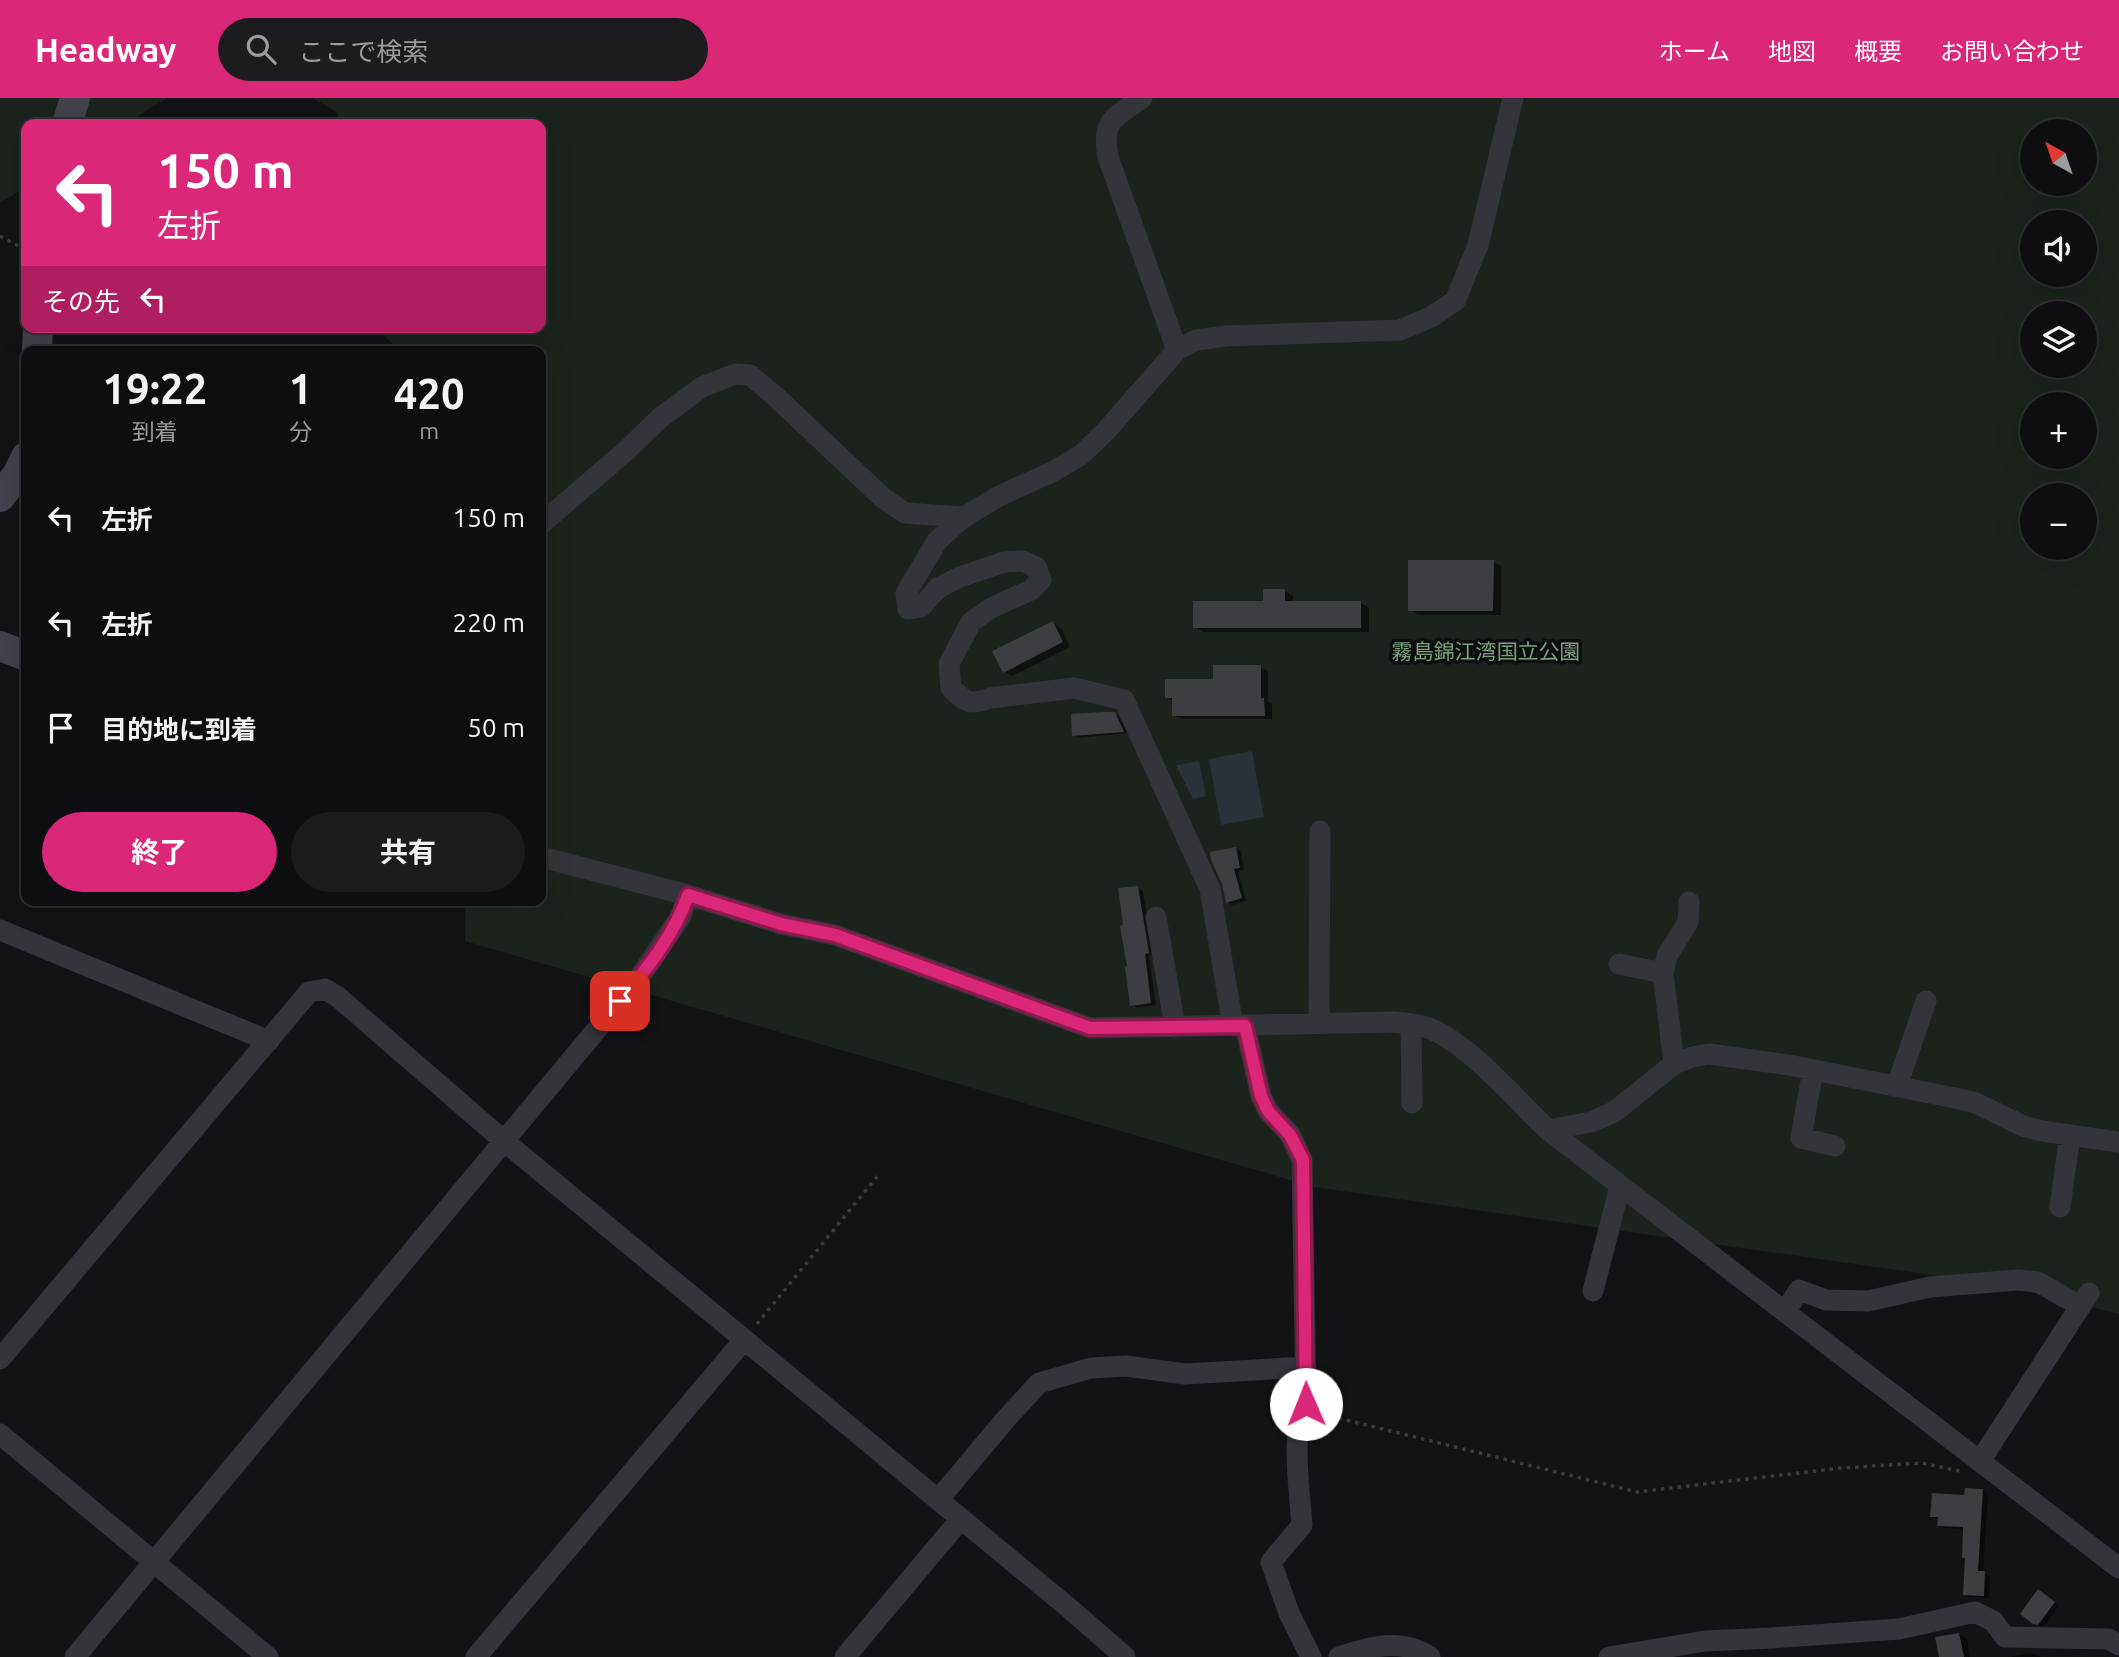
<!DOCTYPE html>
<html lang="ja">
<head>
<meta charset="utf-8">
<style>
	:root { --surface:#0e0e10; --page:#1c1c1e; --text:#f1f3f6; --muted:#9b9c9f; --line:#2e2e30; --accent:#db2777 }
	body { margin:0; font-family:Ubuntu,"Noto Sans JP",sans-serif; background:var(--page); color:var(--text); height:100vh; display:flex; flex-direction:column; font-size:26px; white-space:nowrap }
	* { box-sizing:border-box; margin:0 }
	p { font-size:23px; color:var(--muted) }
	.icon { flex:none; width:38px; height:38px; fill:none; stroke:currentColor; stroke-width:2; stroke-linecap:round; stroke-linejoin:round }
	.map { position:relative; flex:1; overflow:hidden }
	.sheet { position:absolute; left:21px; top:248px; width:525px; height:560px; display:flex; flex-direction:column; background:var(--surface); border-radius:14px; box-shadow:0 7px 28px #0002,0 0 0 2px var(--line) }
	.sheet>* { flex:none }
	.guide { position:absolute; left:21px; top:21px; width:525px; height:214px; border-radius:14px; box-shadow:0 7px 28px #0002,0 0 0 2px var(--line); background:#db2777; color:#fff; overflow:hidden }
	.needle { width:46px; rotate:320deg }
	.fabs { position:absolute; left:2020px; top:21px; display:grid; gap:14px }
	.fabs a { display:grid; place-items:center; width:77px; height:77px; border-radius:50%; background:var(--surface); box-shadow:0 7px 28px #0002,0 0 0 2px var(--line); font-size:35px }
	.pin { position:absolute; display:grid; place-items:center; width:60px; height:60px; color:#fff; margin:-30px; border-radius:14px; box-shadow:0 4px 10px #0006 }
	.me { position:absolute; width:77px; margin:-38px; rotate:359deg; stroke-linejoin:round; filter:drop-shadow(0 0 5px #0008) }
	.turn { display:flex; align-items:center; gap:24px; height:147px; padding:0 21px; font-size:32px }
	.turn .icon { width:91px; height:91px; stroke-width:2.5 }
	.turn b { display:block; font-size:49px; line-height:60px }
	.then { display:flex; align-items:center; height:66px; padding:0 21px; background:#0003; gap:14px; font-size:26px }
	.eta { display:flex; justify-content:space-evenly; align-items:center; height:119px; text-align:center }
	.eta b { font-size:42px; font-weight:700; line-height:49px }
	.primary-button { display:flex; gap:14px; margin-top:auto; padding:14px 21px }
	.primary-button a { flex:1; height:80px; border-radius:42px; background:var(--accent); color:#fff; font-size:28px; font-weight:700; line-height:80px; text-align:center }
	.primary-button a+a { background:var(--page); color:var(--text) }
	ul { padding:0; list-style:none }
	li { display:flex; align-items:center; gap:21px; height:105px; padding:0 21px }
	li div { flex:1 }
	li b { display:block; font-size:26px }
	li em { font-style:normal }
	header { display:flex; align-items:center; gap:42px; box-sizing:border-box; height:98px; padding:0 35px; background:var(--accent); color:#fff }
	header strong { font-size:33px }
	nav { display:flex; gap:38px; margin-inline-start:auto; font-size:24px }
	.search { width:490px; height:63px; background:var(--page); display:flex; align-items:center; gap:18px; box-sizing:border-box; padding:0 24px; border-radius:38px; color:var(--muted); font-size:26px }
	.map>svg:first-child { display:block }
	.green { fill:#1b231c; fill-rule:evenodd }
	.water { fill:#293139 }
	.shadow { fill:#0007 }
	.building { fill:#3d3e42 }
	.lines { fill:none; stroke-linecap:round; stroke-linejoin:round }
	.path { stroke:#3a3c41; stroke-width:3.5; stroke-dasharray:3.5 5; stroke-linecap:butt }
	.street { stroke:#34353a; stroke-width:21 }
	.secondary { stroke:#42434a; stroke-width:30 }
	.route-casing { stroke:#8e194d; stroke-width:18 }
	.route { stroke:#db2777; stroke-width:12 }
	.labels { text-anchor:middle; stroke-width:7; stroke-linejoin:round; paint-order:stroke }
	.park-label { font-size:21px; fill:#7ba17f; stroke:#0e0e10 }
</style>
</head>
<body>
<header>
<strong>Headway</strong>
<div class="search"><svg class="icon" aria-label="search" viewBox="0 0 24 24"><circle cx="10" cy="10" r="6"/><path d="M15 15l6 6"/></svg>ここで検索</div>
<nav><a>ホーム</a><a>地図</a><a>概要</a><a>お問い合わせ</a></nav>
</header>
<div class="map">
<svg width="2119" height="1559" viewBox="0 0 2119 1559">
	<rect width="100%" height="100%" fill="#131315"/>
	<path class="green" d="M0 0H167L125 26H26V89L0 105Z
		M313 0H2119V1216L2002 1187 1314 1089 465 843V803H541V254H401L375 229H541V26H338V15ZM2032 33H2084V86H2032ZM2032 124H2084V177H2032ZM2032 215H2084V268H2032ZM2032 306H2084V359H2032ZM2032 397H2084V450H2032Z"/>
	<path class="water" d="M1252 653 1264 719 1221 727 1209 661Z
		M1199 663 1206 698 1193 701 1176 667Z"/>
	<path class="shadow" d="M1493 464 1501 468V517H1418L1410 512Z
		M1285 493 1293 498V505H1361L1369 510V534H1203L1195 529 1265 505Z
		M1053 525 1061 530 1070 549 1012 578 1004 573Z
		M1260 569 1268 573V604L1272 606V621H1182L1173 617 1174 603 1166 599Z
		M1115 616 1119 619 1127 635 1078 640 1074 637Z
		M1236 750 1241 753 1244 772 1238 774 1246 803 1232 807 1227 804Z
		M1138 790 1143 793 1153 857 1149 858 1156 907 1137 910 1132 907 1125 829Z
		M1983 1393 1988 1396 1983 1475 1990 1478 1989 1500 1970 1499 1965 1496 1966 1460 1965 1431 1944 1430 1939 1427V1421L1932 1418 1966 1399Z
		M2044 1496 2059 1508 2044 1528H2040L2034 1525Z
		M1959 1536 1967 1541 1970 1559H1941Z
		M2033 1555 2041 1559H2012V1558Z"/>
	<path class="building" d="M1408 462H1494L1493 513H1408Z
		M1263 491H1285V503H1361V530H1193V503H1263Z
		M1053 523 1063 544 1003 575 992 553Z
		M1213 567H1261V600H1264L1265 618H1172V600H1165V581H1213Z
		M1103 614H1115L1124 634 1072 638 1071 616Z
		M1236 749 1240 770 1234 771 1242 800 1226 805 1222 786 1211 762 1210 754Z
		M1138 788 1149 855 1145 856 1151 905 1130 908 1125 869 1127 868 1120 828 1123 827 1118 790Z
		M1965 1390 1983 1391 1978 1473H1985L1984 1498 1963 1497 1965 1460H1962L1963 1429 1937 1428 1938 1419H1930L1932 1395 1964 1397Z
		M2038 1491 2055 1504 2038 1527 2033 1526 2020 1516Z
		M1959 1535 1964 1559H1939L1935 1539Z"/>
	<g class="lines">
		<path class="path" d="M0 138 26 152
			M757 1226 880 1075
			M1322 1316 1637 1394 1841 1370 1922 1365 1960 1373"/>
		<path class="street" d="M1142 0C1114 20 1101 22 1108 59L1177 252
			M541 426 627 352 660 320 702 289 735 276 750 277 775 298 883 400 905 415 964 419
			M541 759 688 797 781 826 835 837 1090 930 1394 924C1404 925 1416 926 1426 929 1468 944 1515 1001 1548 1032L2119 1470
			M1156 819 1175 929
			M0 832 269 943
			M1619 866 1663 875
			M1319 925 1320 733
			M1411 927 1412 1005
			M1233 928 1210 791 1124 602 1074 590 990 600C970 608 965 604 951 590L949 566 971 524 991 510 1031 492 1041 482 1036 469 1023 463 1004 464 960 479 938 490 921 509 908 511 906 495 937 443 964 419 999 398 1052 374 1081 357 1106 333 1177 252 1196 242 1226 238 1400 232 1431 219 1455 203 1478 147 1513 0
			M1245 928 1261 998 1268 1013 1290 1036 1302 1062 1306 1306C1290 1332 1300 1397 1302 1427L1271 1464 1289 1515 1311 1559
			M1674 966 1663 875 1667 858 1688 824 1689 804
			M1813 972 1801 1040 1835 1048
			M1897 988 1926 903
			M1548 1032 1591 1024 1614 1014 1674 966 1692 959 1709 956 1789 967 1955 1000 1976 1005 2023 1028 2042 1033 2119 1044
			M2060 1109 2070 1037
			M1593 1193 1620 1088
			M1785 1214 1799 1192 1826 1202 1868 1203 1930 1189 2018 1182 2038 1184 2080 1208
			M0 1261 309 894 325 891 338 899 504 1043 1069 1510 1125 1559
			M0 1336 268 1559
			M1980 1363 2089 1195
			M938 1402 1005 1322 1039 1285 1091 1270 1126 1268 1185 1276 1306 1269
			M75 1559 637 883 681 818 688 797
			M476 1559 744 1242
			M845 1559 960 1422
			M1339 1559C1370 1549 1401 1539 1430 1559
			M1609 1559 1705 1543 1771 1540 1899 1531 1975 1514 1993 1523 2005 1539 2109 1541 2119 1547"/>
		<path class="secondary" d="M67 26 75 0
			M37 254 38 229
			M0 399 17 377 26 359
			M0 548 26 558"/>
	</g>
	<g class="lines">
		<defs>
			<path id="route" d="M620 903C646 872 675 836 688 797L781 826 835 837 1090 930 1245 928 1261 998 1268 1013 1290 1037 1303 1062 1306 1306"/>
		</defs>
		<use href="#route" class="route-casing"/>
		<use href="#route" class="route"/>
	</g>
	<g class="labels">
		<g class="park-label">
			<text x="1486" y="561">霧島錦江湾国立公園</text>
		</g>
	</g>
</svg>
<div class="fabs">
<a><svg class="needle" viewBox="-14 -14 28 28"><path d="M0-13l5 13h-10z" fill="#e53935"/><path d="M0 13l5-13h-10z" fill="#9b9c9f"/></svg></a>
<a><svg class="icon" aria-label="sound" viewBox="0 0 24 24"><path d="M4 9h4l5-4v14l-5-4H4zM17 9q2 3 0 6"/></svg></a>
<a><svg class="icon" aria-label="layers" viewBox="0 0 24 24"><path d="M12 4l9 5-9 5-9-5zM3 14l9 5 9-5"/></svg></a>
<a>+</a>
<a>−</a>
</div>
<div class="pin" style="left:620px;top:903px;background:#d93025"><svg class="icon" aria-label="arrive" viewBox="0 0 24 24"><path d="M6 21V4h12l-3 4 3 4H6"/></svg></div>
<svg class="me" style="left:1306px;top:1306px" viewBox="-20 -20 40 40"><circle r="19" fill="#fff"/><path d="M0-13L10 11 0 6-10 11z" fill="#db2777"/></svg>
<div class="guide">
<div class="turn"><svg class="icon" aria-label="left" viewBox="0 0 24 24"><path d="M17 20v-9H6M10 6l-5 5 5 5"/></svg><div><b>150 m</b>左折</div></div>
<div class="then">その先<svg class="icon" aria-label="left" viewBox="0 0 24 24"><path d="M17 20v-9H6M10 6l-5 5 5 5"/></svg></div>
</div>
<section class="sheet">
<div class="eta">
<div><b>19:22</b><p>到着</p></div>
<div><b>1</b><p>分</p></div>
<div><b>420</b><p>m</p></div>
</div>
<ul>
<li><svg class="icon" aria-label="left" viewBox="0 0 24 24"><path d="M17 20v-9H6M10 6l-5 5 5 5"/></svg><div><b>左折</b></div><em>150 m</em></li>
<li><svg class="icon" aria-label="left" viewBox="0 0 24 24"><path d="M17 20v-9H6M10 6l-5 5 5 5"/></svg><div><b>左折</b></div><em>220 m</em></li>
<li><svg class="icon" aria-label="arrive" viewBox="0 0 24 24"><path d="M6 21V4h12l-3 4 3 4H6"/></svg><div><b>目的地に到着</b></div><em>50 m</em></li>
</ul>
<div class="primary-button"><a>終了</a><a>共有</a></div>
</section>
</div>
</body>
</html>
